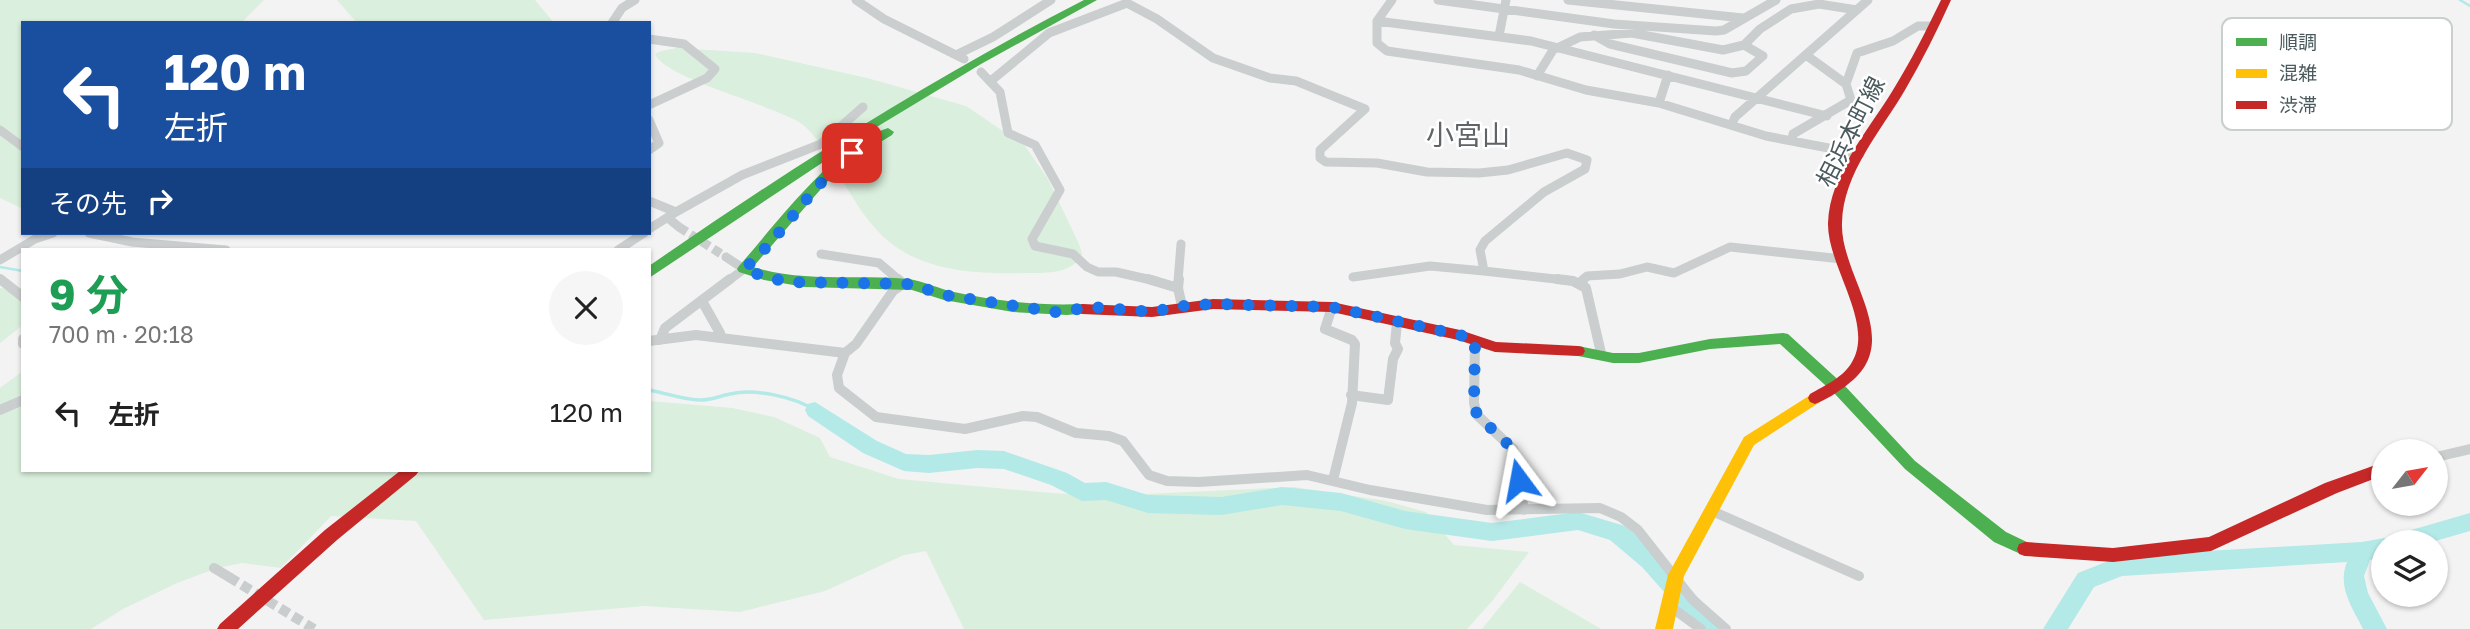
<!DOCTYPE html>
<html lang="ja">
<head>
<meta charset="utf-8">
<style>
	:root { --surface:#fff; --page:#f6f6f6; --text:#222; --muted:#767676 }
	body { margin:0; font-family:"Golos Text","Noto Sans JP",sans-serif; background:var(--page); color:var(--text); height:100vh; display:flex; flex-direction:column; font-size:26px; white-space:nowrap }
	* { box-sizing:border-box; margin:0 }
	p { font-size:23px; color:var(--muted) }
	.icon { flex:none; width:38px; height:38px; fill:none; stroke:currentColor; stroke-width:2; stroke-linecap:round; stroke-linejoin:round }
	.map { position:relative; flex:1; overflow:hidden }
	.panel { position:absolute; left:21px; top:248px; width:630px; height:224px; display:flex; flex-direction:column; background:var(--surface); border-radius:0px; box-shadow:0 2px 5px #0004 }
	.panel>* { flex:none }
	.hud { position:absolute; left:21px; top:21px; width:630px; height:214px; border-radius:0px; box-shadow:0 2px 5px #0004; background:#1a4fa0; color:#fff; overflow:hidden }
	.needle { width:46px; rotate:59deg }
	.fabs { position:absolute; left:2371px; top:439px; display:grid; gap:14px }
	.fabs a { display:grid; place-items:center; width:77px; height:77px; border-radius:50%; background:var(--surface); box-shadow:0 2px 5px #0004; font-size:35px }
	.pin { position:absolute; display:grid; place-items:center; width:60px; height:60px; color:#fff; margin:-30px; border-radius:14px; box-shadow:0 4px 10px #0006 }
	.me { position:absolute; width:77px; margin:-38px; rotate:347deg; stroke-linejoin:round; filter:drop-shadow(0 0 5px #0008) }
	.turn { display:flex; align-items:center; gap:24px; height:147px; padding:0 28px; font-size:32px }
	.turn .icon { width:91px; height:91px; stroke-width:2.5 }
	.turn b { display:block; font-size:49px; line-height:60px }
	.then { display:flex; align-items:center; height:66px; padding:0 28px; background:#0003; gap:14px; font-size:26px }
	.round { display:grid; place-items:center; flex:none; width:74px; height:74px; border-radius:37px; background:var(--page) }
	.head { display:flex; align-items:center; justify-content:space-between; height:119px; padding:0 28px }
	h1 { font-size:42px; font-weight:700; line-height:52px; color:#1e9e55 }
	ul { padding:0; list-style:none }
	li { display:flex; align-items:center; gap:21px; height:91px; padding:0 28px }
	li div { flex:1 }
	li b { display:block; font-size:26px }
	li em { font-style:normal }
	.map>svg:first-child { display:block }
	.green { fill:#daefdd }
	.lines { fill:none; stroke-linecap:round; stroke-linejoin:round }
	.stream-far1 { stroke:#b3e9e7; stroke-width:2.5 }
	.stream { stroke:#b3e9e7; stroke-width:3.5 }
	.river { fill:#b3e9e7; fill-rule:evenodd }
	.street-tunnel-far1 { stroke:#c9cdce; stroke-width:9; stroke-dasharray:9 4.5; stroke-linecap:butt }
	.street-tunnel { stroke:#c9cdce; stroke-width:10; stroke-dasharray:10 5; stroke-linecap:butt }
	.street-far1 { stroke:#cbcece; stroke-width:9 }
	.street { stroke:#cbcece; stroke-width:10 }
	.fast { fill:#4caf50; fill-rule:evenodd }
	.slow { fill:#ffc107; fill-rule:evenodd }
	.jam { fill:#c62828; fill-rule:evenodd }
	.route { stroke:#1a73e8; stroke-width:12; stroke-dasharray:0 21.6 }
	.labels { text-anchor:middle; stroke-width:5; stroke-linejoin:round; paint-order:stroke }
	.street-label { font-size:24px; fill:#4b5a5e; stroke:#fff }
	.quarter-label { font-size:28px; fill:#5f6466; stroke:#fff }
	.key { fill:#fff; stroke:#c9cecf; stroke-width:2 }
	.key-label { font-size:19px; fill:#4b5a5e }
</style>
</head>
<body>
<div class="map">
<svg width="2470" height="629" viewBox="0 0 2470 629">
	<rect width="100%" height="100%" fill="#f3f3f3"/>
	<path class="green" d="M0 0H264L241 23H23V209L0 198Z
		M337 0H535L554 23H357Z
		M677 48 755 53 867 78 966 106 1025 146 1048 179 1079 244 1082 254C1073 274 1047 273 1027 273 973 274 913 272 875 228 862 214 852 196 842 180 830 162 819 137 802 124 775 105 665 79 655 54L661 51Z
		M0 288 23 289V325L0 343Z
		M23 371V471H649V401L732 408 774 417 820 438 830 457 899 479 1052 493 1104 496 1294 487 1386 501 1426 512 1454 545 1529 552 1493 600 1467 629H964L926 551 904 555 825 591 740 612 644 606 484 620 416 521 331 516 281 568 242 563 217 568 177 583 123 609 91 629H0V388Z
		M1520 582 1601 629H1482Z"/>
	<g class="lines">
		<path class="stream-far1" d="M2460 0 2470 6
			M0 267 23 271"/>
		<path class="stream" d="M649 390C665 393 682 399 698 400 710 401 719 396 730 394 755 388 794 397 815 410"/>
		<path class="river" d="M815 402 877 441 906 454 929 455 977 450 1004 451 1067 473 1085 483 1106 482 1148 495 1221 497 1282 487 1341 493 1405 511 1492 523 1578 512 1625 526 1658 553 1720 622 1724 629H1697L1642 567 1610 540 1578 530 1492 541 1405 529 1341 511 1282 505 1221 515 1148 513 1106 500 1082 501 1051 485 1004 469 977 468 929 473 904 471 863 453 808 416 805 410 808 404Z
			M2470 513V531L2432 542H2384V557L2370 560 2364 576 2368 593 2387 629H2363C2352 607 2337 587 2347 562L2122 576 2094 587 2068 629H2043L2078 573 2121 556 2362 542 2384 538 2392 540 2394 535Z"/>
		<path class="street-tunnel-far1" d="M679 227 726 257"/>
		<path class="street-tunnel" d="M229 577 314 629"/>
		<path class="street-far1" d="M856 0 884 19 964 59
			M1392 0 1377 21V43L1387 51 1519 70 1586 90 1659 103 1766 136 1860 154
			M1438 0 1614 24 1716 31 1724 30 1776 0
			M1568 0 1743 18
			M1377 21 1531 41 1827 116
			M612 23 622 8 635 0
			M1594 35 1610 44 1732 73 1746 71 1763 56 1744 45
			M1499 36 1506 0
			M649 39 684 44 715 69 707 78 649 105
			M958 54 993 37 1051 0
			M1806 55 1846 84
			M981 72 1000 92 1008 133 1035 145 1060 190 1032 239 1035 246 1073 254 1087 267 1098 272H1116L1156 281
			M1537 76 1553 50 1580 37 1632 33 1723 50 1744 45 1760 29 1791 9 1819 4 1857 10
			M992 80 1049 33 1127 3 1157 19 1213 58 1270 78 1296 81 1365 109 1320 150V158L1326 162 1377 163 1427 172 1479 173 1508 170 1567 153 1587 160 1585 169 1544 192 1485 241 1480 250 1484 271 1573 281
			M1659 103 1668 75
			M649 120 659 143 649 150
			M1732 124 1735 117 1868 0
			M0 130 23 147
			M1792 141 1793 134 1851 100 1846 84 1857 53 1893 41 1918 26H1932
			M649 201 676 212 649 229
			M676 212 742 175 821 144 863 107
			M668 218 679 227
			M89 233 132 242 226 250
			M618 250 644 233
			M821 254 879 263 900 281
			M726 257 744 269 728 281
			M0 260 35 239 53 233
			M1353 277 1430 266 1484 271
			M0 279 2 281
			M1178 281 1181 244
			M1582 281 1587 276 1620 274 1647 267 1674 273 1730 247 1842 259"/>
		<path class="street" d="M0 279 23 297
			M898 279 903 284 893 291 856 344 845 353 837 375 839 388 876 417 965 429 1023 416 1037 417 1076 433 1109 436 1123 441 1149 475 1167 481 1199 482 1307 475 1370 490 1487 510 1600 508 1621 517 1638 530 1693 600 1726 629
			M1148 279 1178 288 1182 306
			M1557 279 1573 281 1586 288 1601 353
			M1580 283 1584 279
			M1178 288 1179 279
			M702 301 720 333 717 337
			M1332 307 1325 329 1352 340 1355 344 1352 403 1333 480
			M23 339V344
			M660 340 665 328 730 279
			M649 341 696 335 845 353
			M1475 341 1474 403 1477 415 1513 449 1524 510
			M1351 395 1388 400 1393 359 1398 349 1395 343 1397 323
			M0 410 23 400
			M2436 457 2470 449
			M1712 511 1859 576
			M214 568 229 577
			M1671 607 1701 629"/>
		<path class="fast" d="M1084 0H1097L981 64 870 131 649 278V266C789 169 932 78 1084 0Z
			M888 128 894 132 892 135 854 158 834 174 753 267C804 283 856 274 908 279 924 281 939 289 954 292 996 301 1039 306 1082 304L1087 305 1089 309 1087 313 1067 315 1013 312 944 300 912 290 805 287 764 280 739 272 737 269 739 266C777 223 834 145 888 128Z
			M1783 333 1788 334 1845 386 1915 461 2006 532 2031 544 2033 549 2031 554 2025 556 1994 542 1905 469 1835 394 1780 344 1710 349 1639 363H1613L1573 355 1571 351 1573 347 1578 346 1613 353H1639L1710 339Z"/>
		<path class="slow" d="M1815 392 1820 394 1822 398 1820 402 1754 445 1684 576 1673 629H1655L1668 575 1744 437Z"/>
		<path class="jam" d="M1941 0H1951C1937 31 1922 61 1905 90 1881 131 1843 173 1842 223 1840 277 1907 341 1847 385 1838 392 1826 400 1815 404L1810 402 1808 398 1810 394C1824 386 1844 377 1852 362 1875 323 1827 266 1828 223 1830 173 1868 131 1893 90 1911 61 1926 31 1941 0Z
			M1213 299 1332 302 1460 330 1496 342 1578 346 1583 347 1585 351 1583 355 1578 356 1495 352 1458 340 1332 312 1213 309 1152 317 1082 314 1075 309 1082 304 1152 307Z
			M2384 462V475L2337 493 2211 551 2113 562 2025 556 2019 554 2017 549 2019 544 2025 542 2113 548 2209 537 2325 483Z
			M400 471H419L416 475 337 540 238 629H217L220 624 325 530Z"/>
	</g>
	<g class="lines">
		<path class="route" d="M852 153C810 187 784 234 744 269L768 278 790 282 911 284 944 295 1056 312 1093 307 1152 312 1182 306 1213 304 1332 307 1460 335 1475 341 1474 403 1477 415 1513 449 1519 480"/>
	</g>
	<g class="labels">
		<g class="street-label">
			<text transform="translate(1851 132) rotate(-63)" y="8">相浜本町線</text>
		</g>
		<g class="quarter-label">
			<text x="1468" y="145">小宮山</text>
		</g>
	</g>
	<rect x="2222" y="18" width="230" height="112" rx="10" class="key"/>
	<rect x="2236" y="38" width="31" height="8" fill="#4caf50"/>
	<rect x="2236" y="69" width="31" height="9" fill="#ffc107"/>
	<rect x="2236" y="101" width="31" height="8" fill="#c62828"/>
	<g class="key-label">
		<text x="2279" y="49">順調</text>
		<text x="2279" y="80">混雑</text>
		<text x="2279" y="112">渋滞</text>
	</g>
</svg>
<div class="fabs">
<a><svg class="needle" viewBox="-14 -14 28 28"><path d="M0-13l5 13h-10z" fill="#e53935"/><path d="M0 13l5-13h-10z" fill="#767676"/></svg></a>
<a><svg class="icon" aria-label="layers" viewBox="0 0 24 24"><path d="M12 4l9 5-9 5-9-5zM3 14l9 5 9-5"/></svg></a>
</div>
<div class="pin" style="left:852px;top:153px;background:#d93025"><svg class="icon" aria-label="arrive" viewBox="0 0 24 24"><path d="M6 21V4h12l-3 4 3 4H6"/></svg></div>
<svg class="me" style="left:1519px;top:480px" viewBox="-20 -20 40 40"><path d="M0-17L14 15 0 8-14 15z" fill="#1a73e8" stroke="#fff" stroke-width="4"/></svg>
<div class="hud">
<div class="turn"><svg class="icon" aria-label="left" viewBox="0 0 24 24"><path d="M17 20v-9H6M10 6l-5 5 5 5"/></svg><div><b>120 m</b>左折</div></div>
<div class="then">その先<svg class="icon" aria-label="right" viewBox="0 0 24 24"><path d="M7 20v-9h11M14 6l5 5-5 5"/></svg></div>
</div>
<section class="panel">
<div class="head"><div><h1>9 分</h1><p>700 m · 20:18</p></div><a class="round"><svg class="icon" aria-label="close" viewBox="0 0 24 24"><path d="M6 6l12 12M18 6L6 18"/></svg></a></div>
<ul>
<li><svg class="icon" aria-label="left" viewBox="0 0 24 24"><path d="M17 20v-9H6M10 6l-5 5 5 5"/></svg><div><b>左折</b></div><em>120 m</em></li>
</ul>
</section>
</div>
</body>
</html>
